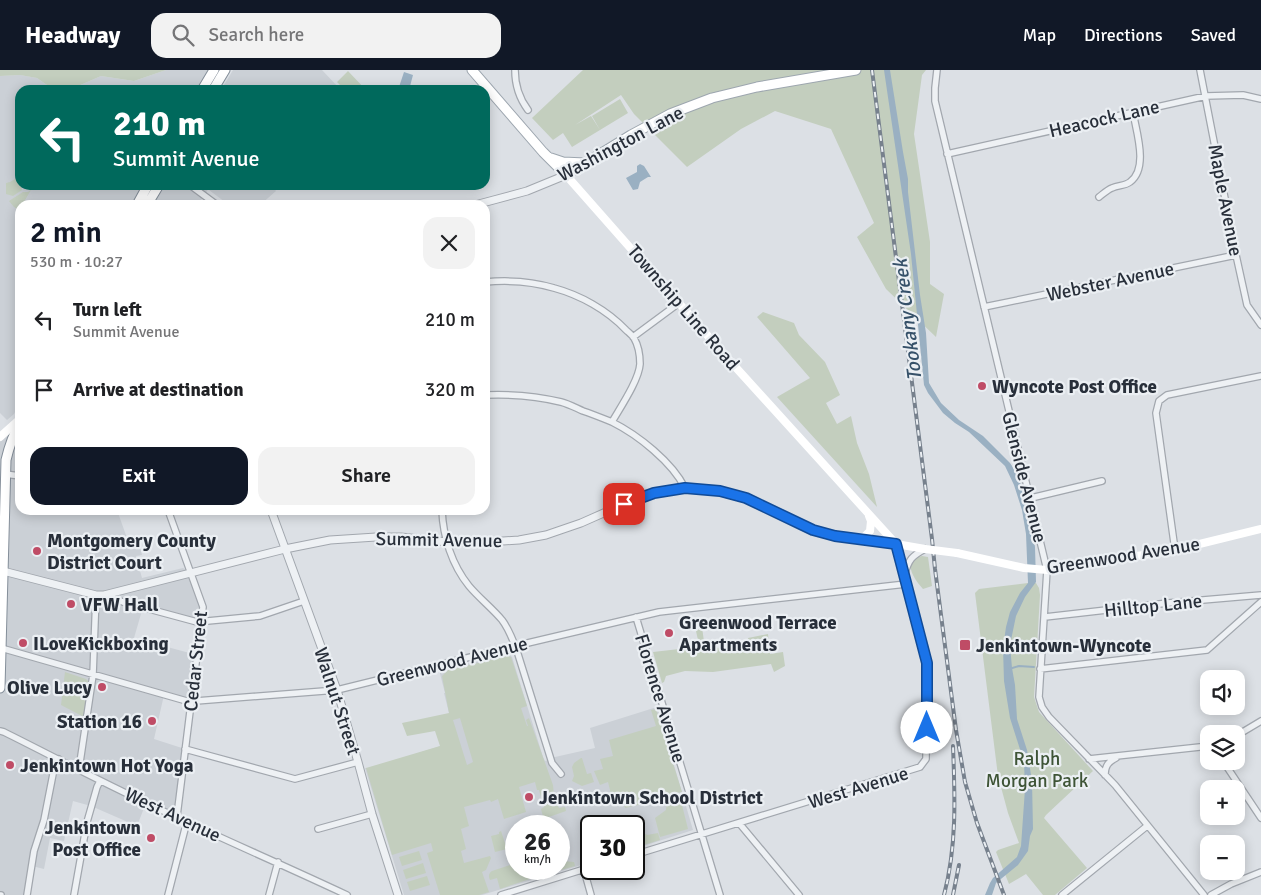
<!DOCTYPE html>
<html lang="en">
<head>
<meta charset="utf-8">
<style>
	:root { --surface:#fff; --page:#f2f2f2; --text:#202124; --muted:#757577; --accent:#111827 }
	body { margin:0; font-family:Signika,sans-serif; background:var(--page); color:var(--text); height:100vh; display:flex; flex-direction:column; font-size:19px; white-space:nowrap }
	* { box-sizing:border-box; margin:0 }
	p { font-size:16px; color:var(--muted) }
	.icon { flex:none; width:28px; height:28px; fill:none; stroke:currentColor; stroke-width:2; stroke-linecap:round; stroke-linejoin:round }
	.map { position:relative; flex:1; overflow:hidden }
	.sheet { position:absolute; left:15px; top:130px; width:475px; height:315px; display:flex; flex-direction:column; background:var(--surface); border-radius:15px; box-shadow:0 2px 12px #0003 }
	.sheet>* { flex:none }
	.top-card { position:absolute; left:15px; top:15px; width:475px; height:105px; border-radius:15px; box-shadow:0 2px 12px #0003; background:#00695c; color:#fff; overflow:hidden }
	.controls { position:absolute; left:1200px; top:600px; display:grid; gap:10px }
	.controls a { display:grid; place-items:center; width:45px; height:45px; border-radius:10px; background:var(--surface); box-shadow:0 2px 12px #0003; font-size:25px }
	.speed { position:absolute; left:505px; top:745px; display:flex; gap:10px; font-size:25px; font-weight:700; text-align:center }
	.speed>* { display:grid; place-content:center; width:65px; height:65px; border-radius:50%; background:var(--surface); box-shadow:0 2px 12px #0003; line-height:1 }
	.speed small { font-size:12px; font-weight:400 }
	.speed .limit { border:2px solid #111; border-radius:8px; background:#fff; color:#111 }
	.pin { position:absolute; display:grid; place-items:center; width:42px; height:42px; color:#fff; margin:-21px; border-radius:10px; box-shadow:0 2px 8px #0006 }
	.me { position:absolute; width:55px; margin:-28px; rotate:0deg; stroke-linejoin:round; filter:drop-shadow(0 0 4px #0008) }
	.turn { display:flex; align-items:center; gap:18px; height:105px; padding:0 15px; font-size:22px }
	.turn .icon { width:65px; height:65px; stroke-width:2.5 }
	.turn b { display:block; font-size:35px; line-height:42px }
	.round { display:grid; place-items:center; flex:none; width:52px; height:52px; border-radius:15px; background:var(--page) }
	.headline { display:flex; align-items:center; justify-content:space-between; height:85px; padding:0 15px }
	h1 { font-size:30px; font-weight:600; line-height:38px; color:var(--accent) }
	.action { display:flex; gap:10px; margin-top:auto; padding:10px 15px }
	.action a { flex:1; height:58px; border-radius:15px; background:var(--accent); color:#fff; font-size:20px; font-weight:600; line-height:58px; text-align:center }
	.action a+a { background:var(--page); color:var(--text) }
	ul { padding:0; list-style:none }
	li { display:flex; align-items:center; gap:15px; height:70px; padding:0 15px }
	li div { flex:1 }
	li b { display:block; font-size:19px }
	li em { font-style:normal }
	header { display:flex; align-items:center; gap:30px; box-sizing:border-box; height:70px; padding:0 25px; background:var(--accent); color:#fff }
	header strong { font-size:24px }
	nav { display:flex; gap:28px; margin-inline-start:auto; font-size:18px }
	.search { width:350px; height:45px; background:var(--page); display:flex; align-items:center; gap:12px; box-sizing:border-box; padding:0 18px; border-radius:15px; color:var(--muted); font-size:19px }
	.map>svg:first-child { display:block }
	.built { fill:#cbd0d6; fill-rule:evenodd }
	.green { fill:#c3cebe; fill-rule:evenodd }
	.water { fill:#9ab0c2 }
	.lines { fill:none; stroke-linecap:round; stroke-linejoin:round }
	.stream { stroke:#9ab0c2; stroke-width:2 }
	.minor-casing { stroke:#a2a7ae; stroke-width:8 }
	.tertiary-casing { stroke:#a2a7ae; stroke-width:9 }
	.primary-casing { stroke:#9da6af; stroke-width:11 }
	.trunk-casing { stroke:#858f9a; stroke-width:11 }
	.minor { stroke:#eef1f4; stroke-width:5.5 }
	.tertiary { stroke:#eef1f4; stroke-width:7 }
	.secondary { stroke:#fff; stroke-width:8 }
	.primary { stroke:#fff; stroke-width:9 }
	.trunk { stroke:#fff; stroke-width:9 }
	.rail-casing { stroke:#77818d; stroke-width:4 }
	.rail { stroke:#ebeff3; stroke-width:2; stroke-dasharray:5.5; stroke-linecap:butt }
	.secondary-bridge { stroke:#fff; stroke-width:8 }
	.route-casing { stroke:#114b97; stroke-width:12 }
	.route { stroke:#1a73e8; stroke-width:9 }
	.poi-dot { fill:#bf4c66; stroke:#ebeff3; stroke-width:2 }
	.labels { text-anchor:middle; stroke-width:4.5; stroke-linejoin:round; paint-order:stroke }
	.street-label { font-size:19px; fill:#282f3a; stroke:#ebeff3 }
	.poi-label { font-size:19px; font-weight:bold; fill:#282f3a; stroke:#ebeff3; text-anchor:start }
	.park-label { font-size:19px; fill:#3e5436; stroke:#ebeff3 }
	.water-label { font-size:20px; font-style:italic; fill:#365169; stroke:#ebeff3 }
</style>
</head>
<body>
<header>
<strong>Headway</strong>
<div class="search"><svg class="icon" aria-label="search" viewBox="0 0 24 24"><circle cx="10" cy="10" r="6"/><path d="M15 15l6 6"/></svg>Search here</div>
<nav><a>Map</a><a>Directions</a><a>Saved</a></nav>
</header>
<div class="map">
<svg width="1261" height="825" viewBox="0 0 1261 825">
	<rect width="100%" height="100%" fill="#dce0e5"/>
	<path class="built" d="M166 0H214L202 20H69L101 6 134 11Z
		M233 0H322L339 18 337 20H221Z
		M20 5 37 8 54 20H20V115H148L137 135H20V333L14 344 7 350 0 343V6Z
		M165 115H211L201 130 207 135H155L154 133Z
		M212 115H271L276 121 260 135H229L209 120Z
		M20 348V440H83L84 441 89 440H117L127 468 137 466 142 485 136 486 142 508 183 498 191 503 203 537 202 552 143 537 134 568 197 585 190 632 164 625 154 669 185 679 177 746 146 733 137 756 91 736 73 731 64 771 50 768 44 799 32 796 27 825H0V366Z
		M509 584 512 587 543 687 545 691 555 687 595 678 590 658 657 637 693 760 634 779V756H591V792L482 825H404L365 698H372L456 671 444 623H445L439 600ZM516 756H559V799H516Z"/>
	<path class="green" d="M0 0H166L134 11 101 6 69 20H54L37 8 20 5 0 6Z
		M583 0H926L922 5 914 64 930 172V214L944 224 936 267 886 219 857 167 874 153 831 59 775 41 741 59 687 97 634 44 621 25 575 55 591 46 600 60 572 77 563 63 553 70 532 48Z
		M348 1 366 20H345L337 12Z
		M620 29 628 43 600 60 592 46Z
		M15 109 20 112 22 120 13 126 6 124V113L10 112Z
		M31 120 22 135H20L19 140 14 137 9 131 23 122H28Z
		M763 242 794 253 799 265 825 292 840 325 826 333 837 354 851 346 857 373 869 404 877 437 777 327 810 308 757 247Z
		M922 486 928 487 932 516 923 519C914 509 901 491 922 486Z
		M1028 513H1036L1039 518 1040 525 1034 627 1039 642 1093 701 1046 745 1044 748 1087 798 1055 825H1043L1026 804 1009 814 996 782 998 780 1019 773 1008 743 998 706 975 523 979 519Z
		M702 557 705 579 749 575 748 568 768 564 770 584 783 582 785 596 774 602 771 594 713 602 685 601 666 606 664 612 662 613 653 582 697 577 698 570 696 561Z
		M508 586 511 587 527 636 521 638 527 656H528L526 650 529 648 553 715 554 726 556 729 559 738 565 737 566 741 546 748V750H544L541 739 544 737 539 720H537L535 712 519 717 526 742 504 749 498 729 491 732 490 730 464 737 469 756 461 759 466 779 461 781 464 793 490 786 491 788 486 800 482 802 489 822 479 825H440L427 783 433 781 431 773 392 785 366 698 440 676 435 661 407 666 402 653 449 643 442 606 448 600ZM460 648 473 692 467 695 453 650Z
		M65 602 86 609 88 611 84 647 61 635Z
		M656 639 682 722 671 724 655 735H651L647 733 625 738 622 725 618 723 611 724 608 712 600 715 594 701 603 699 600 689 613 686 609 670 656 656 651 640Z
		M581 688H582L587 704 591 703 594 712 582 716 572 711 574 706 572 697 574 693Z
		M681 725 683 733 682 735 688 759 660 767 655 748 666 740 667 730Z
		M501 761 507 779 495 782 491 766 499 764V762Z
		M658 763 660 770 634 778V767L646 764 647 765Z
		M419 781 422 790 402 796 399 787Z
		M559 788 563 791 574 792 575 796 544 805 541 799H559Z
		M423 793 426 803 406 809 403 800Z
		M516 793V799H536L538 805 536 807 500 819 497 808 490 810C488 806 489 803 492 801Z
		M427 806 430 815 410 821 407 812Z"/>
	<path class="water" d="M884 0H890L903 82 908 109V122L920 225 926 263 929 313 941 333 959 350 983 366 1010 393 1016 402 1020 412 1032 460 1035 477 1036 512 1025 527 1016 546 1010 575 1012 598 1015 615 1017 649 1027 680 1032 711 1033 759 1030 766 1028 781 1018 795 996 813 992 825H985L990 813 993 808 1017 787 1021 776 1025 719 1024 692 1010 648 1004 611 1003 578 1006 557 1010 542 1020 523 1028 513 1026 464 1022 440 1014 415 1005 396 969 362 955 353 943 343 928 323 924 315 911 184Z
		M404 2 413 5 409 20H398Z
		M640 94 644 96 651 107H648L640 112 638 119 633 120 626 108 637 102V96Z"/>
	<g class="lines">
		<path class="stream" d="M1009 599 1019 596 1034 597"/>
		<defs>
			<path id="minor" d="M515 0C515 14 519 28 528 40
				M937 0 935 18V31L1047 500 1039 627 1042 637 1049 647 1115 715 1204 825
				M1200 0 1236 185 1247 235 1261 255
				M947 84 1206 26 1243 25 1261 29
				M190 115 217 135
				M1099 127C1103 124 1107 120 1112 118 1118 115 1125 116 1130 112 1149 98 1136 61 1133 42
				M485 212C508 210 531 211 554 218 580 225 607 240 626 260 628 262 632 265 634 268 638 275 640 286 640 294 639 310 620 338 612 352
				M984 237 1236 185
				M633 267 679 233
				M485 325C510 324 537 326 561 332 569 334 576 338 583 341 592 344 602 348 612 352 638 365 672 392 685 418
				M5 404 20 406
				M1031 428 1102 411
				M168 440 203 537 177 746
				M442 440C443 467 452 495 469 516 479 528 492 538 502 550 509 559 513 570 517 581L552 693 561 704
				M1175 480 1156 343 1159 331 1167 325 1261 306
				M905 503C909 489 912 486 925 479
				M104 525 123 532 197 552 260 546 304 531
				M636 547 720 825
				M1045 547 1168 533 1261 525
				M1 578 190 632 196 631 337 620 515 576 659 542 906 514
				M1040 599 1207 580 1261 532
				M0 661 4 662C48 684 92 707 136 728 206 762 277 792 347 825
				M1236 666 1261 651
				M185 679 295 709 358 692
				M1089 689 1209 676
				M1223 691 1261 748
				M79 699 93 605 96 525
				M1105 705C1105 696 1108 692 1116 688
				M739 753 799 825
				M318 759 372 744
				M634 785 920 697 926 689 927 593 896 474
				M584 800 591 825
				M0 825H1
				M27 825 34 781 44 750 54 699 59 689
				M74 825 87 752 97 717 100 711
				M168 825 187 751
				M269 825 278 792
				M501 825 591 797
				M1062 825 1147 756
				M1211 825 1231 814 1261 802"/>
			<path id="tertiary" d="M475 135 527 121 566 105
				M271 440 337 620 358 692 372 744 398 825
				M3 501 96 525H104L285 479 330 470 376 467H401L447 472H489L519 470 546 465 581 453 624 434 654 423 685 418 720 421 746 428 813 460 835 466 896 474"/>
			<path id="primary" d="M472 0 543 82 566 105 631 65 670 44 712 28 757 17 856 0
				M551 88 563 92 585 93"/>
			<path id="trunk" d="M202 20 214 0
				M213 20 225 0
				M137 135 148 115
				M147 135 159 115
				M0 618 6 390C9 377 13 365 20 353"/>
		</defs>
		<use href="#minor" class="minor-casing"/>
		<use href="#tertiary" class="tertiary-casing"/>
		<use href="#primary" class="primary-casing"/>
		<use href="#trunk" class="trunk-casing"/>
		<use href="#minor" class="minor"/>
		<use href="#tertiary" class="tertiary"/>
		<path class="secondary" d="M566 105 730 291 896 474 925 479
			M0 367 20 349
			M854 468 864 467 870 461 871 451 869 446
			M957 483 1024 498 1047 500 1175 480 1261 459"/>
		<use href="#primary" class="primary"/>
		<use href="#trunk" class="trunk"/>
		<defs>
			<path id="rail" d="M872 0 932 469 935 499 956 660 965 712 977 753 1004 825
				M944 825C957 776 955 726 953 676
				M953 825 959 795"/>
		</defs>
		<use href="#rail" class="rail-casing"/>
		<use href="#rail" class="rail"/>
		<path class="secondary-bridge" d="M925 479 957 483"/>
	</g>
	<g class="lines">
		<defs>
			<path id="route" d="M624 434 654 423 685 418 720 421 746 428 813 460 835 466 896 474 927 593V658"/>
		</defs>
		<use href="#route" class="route-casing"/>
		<use href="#route" class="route"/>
	</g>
	<g class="poi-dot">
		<circle cx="982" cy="316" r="5"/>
		<circle cx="37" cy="481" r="5"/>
		<circle cx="71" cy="534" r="5"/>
		<circle cx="669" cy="563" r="5"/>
		<circle cx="23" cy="573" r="5"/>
		<rect x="959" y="569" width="12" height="12" rx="2.5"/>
		<circle cx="102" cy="617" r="5"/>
		<circle cx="152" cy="651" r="5"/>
		<circle cx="10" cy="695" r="5"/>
		<circle cx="529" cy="727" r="5"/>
		<circle cx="151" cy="768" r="5"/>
	</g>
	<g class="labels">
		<g class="street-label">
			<text transform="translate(1104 48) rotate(-13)" y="7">Heacock Lane</text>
			<text transform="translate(620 73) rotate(-28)" y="7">Washington Lane</text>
			<text transform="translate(1226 130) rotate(79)" y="7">Maple Avenue</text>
			<text transform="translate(1110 211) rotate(-12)" y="7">Webster Avenue</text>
			<text transform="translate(684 237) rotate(49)" y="7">Township Line Road</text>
			<text transform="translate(1025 407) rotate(76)" y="7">Glenside Avenue</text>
			<text transform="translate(439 469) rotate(1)" y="7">Summit Avenue</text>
			<text transform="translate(1123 485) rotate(-9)" y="7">Greenwood Avenue</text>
			<text transform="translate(1153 535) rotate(-6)" y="7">Hilltop Lane</text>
			<text transform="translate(195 591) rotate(-84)" y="7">Cedar Street</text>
			<text transform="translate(452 591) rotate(-14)" y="7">Greenwood Avenue</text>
			<text transform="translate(661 628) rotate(73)" y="7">Florence Avenue</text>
			<text transform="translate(338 631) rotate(72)" y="7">Walnut Street</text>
			<text transform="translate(858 717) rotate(-17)" y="7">West Avenue</text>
			<text transform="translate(173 744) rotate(25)" y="7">West Avenue</text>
		</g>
		<g class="poi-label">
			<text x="992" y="323">Wyncote Post Office</text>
			<text x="47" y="477">Montgomery County<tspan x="47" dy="22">District Court</tspan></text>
			<text x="81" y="541">VFW Hall</text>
			<text x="679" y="559">Greenwood Terrace<tspan x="679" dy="22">Apartments</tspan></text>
			<text x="33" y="580">ILoveKickboxing</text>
			<text x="976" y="582">Jenkintown-Wyncote</text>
			<text x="92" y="624" text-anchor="end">Olive Lucy</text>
			<text x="142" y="658" text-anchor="end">Station 16</text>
			<text x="20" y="702">Jenkintown Hot Yoga</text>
			<text x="539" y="734">Jenkintown School District</text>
			<text x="141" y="764" text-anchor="end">Jenkintown<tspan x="141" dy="22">Post Office</tspan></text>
		</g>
		<g class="park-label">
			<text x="1037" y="695">Ralph<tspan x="1037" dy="22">Morgan Park</tspan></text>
		</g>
		<g class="water-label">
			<text transform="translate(907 250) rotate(-97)" y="7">Tookany Creek</text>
		</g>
	</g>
</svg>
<div class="controls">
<a><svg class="icon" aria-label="sound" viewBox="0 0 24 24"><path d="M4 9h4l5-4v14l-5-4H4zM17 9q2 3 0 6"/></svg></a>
<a><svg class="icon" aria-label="layers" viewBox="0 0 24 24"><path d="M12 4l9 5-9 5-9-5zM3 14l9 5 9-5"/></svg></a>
<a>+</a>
<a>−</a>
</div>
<div class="speed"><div>26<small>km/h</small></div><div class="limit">30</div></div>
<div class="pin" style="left:624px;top:434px;background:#d93025"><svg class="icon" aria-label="arrive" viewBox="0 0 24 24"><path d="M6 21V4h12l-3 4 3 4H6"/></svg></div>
<svg class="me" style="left:927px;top:658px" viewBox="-20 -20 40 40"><circle r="19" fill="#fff"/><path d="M0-13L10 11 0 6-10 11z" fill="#1a73e8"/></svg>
<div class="top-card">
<div class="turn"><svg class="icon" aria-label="left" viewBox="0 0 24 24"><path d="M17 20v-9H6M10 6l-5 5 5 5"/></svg><div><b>210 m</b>Summit Avenue</div></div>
</div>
<section class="sheet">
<div class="headline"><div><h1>2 min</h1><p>530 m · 10:27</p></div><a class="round"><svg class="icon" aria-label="close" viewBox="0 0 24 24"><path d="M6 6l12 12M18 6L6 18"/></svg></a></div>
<ul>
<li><svg class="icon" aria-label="left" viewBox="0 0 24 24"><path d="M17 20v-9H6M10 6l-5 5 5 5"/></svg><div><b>Turn left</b><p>Summit Avenue</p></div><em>210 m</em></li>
<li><svg class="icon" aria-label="arrive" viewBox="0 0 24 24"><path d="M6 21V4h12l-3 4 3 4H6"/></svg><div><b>Arrive at destination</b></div><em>320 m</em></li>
</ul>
<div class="action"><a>Exit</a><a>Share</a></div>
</section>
</div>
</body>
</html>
